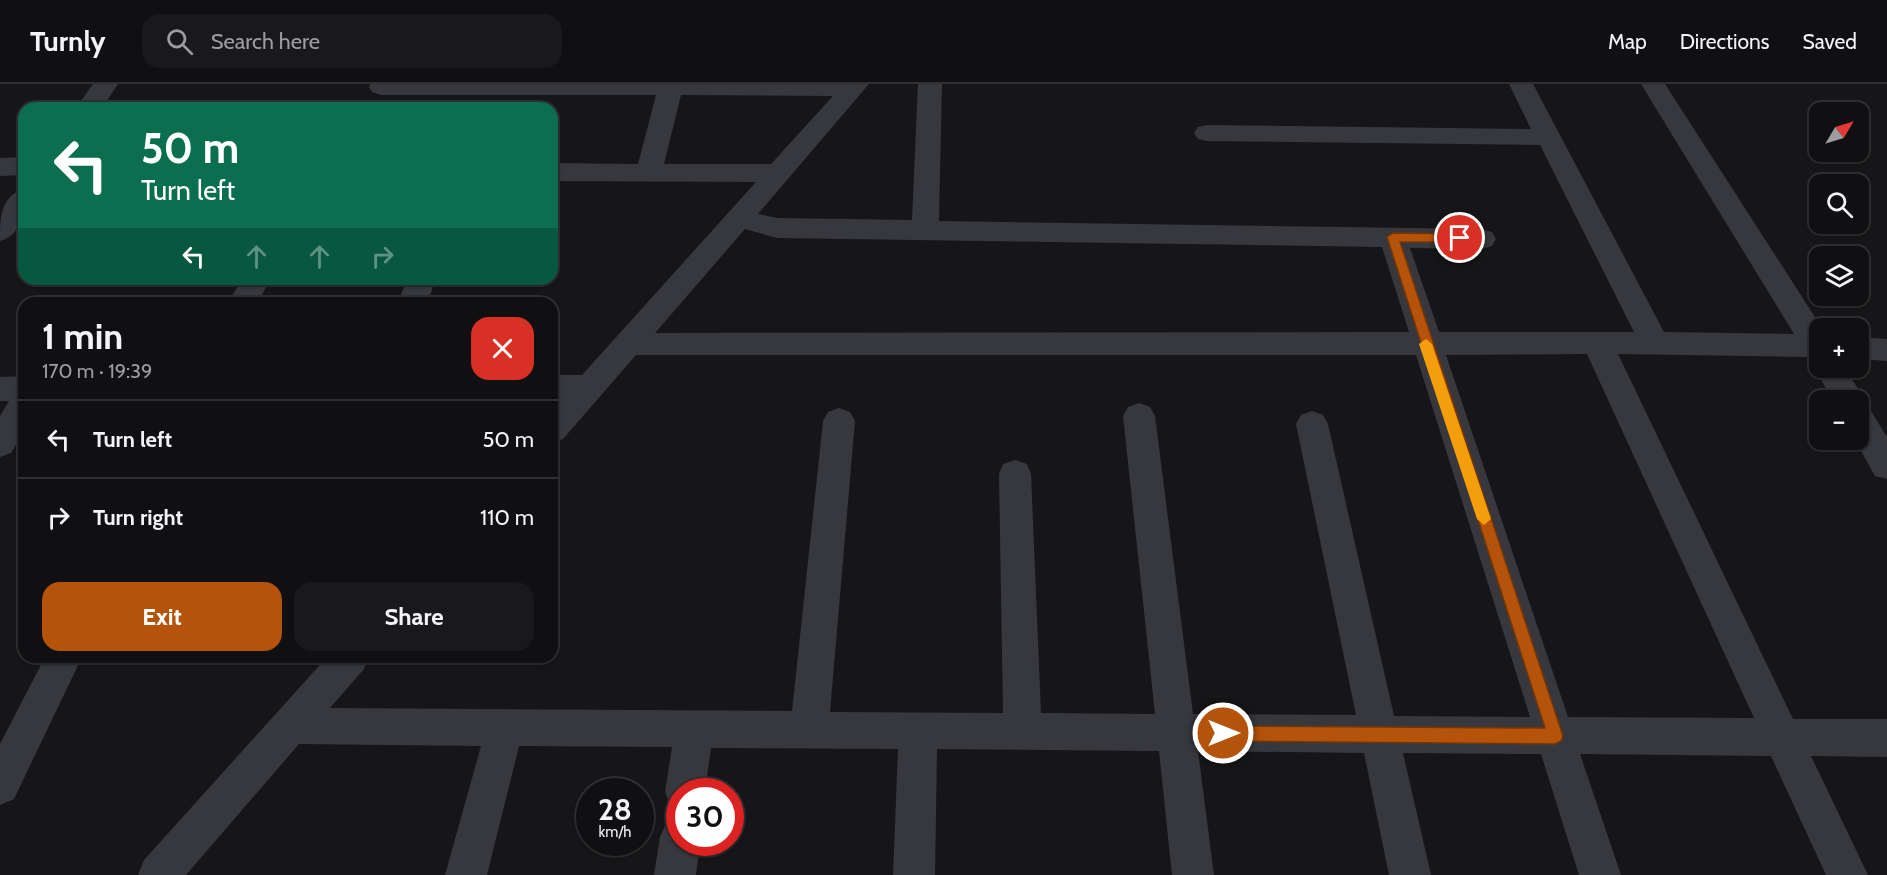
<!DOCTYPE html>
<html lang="en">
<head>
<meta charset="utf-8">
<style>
	:root { --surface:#101012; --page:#19191b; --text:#f1f3f6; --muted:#9c9d9f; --line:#303032; --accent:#b45309 }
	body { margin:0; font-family:Cabin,sans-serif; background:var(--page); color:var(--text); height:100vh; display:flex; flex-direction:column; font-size:22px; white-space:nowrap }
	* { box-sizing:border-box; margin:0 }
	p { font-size:20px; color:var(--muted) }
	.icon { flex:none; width:33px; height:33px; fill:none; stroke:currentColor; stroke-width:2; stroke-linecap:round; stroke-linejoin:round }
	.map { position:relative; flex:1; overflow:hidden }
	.sheet { position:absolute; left:18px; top:213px; width:540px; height:366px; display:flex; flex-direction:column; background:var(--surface); border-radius:18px; box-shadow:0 2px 4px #0004,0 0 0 2px var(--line) }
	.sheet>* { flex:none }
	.guide { position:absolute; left:18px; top:18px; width:540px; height:183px; border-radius:18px; box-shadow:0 2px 4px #0004,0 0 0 2px var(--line); background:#0b6e4f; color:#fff; overflow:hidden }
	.needle { width:39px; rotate:52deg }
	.fabs { position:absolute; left:1809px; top:18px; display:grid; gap:12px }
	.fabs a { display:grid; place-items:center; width:60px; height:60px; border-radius:12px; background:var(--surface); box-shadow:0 2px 4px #0004,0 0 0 2px var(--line); font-size:30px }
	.speed { position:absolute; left:576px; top:694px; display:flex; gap:12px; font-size:30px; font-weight:700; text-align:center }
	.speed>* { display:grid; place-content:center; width:78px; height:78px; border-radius:50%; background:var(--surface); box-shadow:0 2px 4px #0004,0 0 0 2px var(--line); line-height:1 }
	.speed small { font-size:15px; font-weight:400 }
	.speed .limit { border:9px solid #d22; background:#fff; color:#111 }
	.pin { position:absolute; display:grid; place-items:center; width:51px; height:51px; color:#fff; margin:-26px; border:3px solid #fff; border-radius:50%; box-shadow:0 2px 6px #0007 }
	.me { position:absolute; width:66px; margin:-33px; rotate:90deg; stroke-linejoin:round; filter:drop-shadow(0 0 4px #0008) }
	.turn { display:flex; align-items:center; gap:21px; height:126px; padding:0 24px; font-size:27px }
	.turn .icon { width:78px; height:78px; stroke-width:2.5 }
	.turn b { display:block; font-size:42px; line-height:51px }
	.lanes { display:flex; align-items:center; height:57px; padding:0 24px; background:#0003; justify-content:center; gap:30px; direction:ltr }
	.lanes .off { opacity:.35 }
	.round { display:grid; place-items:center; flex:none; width:63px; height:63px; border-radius:18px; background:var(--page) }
	.headline { display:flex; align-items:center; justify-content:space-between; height:102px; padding:0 24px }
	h1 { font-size:36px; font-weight:700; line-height:45px }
	.button { display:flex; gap:12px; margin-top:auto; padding:12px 24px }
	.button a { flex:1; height:69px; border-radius:18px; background:var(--accent); color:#fff; font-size:24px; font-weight:700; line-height:69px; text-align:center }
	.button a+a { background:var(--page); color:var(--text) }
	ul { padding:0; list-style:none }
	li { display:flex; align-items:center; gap:18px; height:78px; padding:0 24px; border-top:2px solid var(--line) }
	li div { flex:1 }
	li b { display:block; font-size:22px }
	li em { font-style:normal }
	header { display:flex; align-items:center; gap:36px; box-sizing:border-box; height:84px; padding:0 30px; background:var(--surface); border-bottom:2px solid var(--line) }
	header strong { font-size:28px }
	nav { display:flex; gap:33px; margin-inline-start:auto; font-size:21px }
	.search { width:420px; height:54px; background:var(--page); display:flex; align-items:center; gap:15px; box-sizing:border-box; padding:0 21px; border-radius:18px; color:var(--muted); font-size:22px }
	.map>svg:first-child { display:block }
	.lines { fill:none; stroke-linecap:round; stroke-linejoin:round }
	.minor { fill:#37383d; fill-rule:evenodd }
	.route { fill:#b45309; stroke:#753606; stroke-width:1.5 }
	.slow { fill:#f59e0b }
</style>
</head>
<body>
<header>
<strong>Turnly</strong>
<div class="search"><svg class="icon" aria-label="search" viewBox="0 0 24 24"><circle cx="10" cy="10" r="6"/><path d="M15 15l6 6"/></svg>Search here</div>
<nav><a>Map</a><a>Directions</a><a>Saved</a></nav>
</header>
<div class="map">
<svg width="1887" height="791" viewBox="0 0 1887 791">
	<rect width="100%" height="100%" fill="#161618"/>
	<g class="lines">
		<path class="minor" d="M93 0H118L102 24H76Z
			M371 0H869L758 130 777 134 912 136 918 0H942L939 137 1482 145 1492 148 1496 155 1492 162 1482 165 1410 164 1439 248H1634L1540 61 1207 57 1198 55 1194 49 1198 43 1207 41 1531 45 1509 0H1533L1664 248 1794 250 1641 0H1665L1822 244 1820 284H1845L1865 316 1862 322 1869 324 1887 353V395L1875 392 1855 356H1858V316H1833L1814 284 1817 278 1808 273 1618 270 1793 635H1887V673L1811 672 1868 791H1826L1771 672 1580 670 1621 791H1579L1541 670 1403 669 1431 791H1389L1364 669 1198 667 1214 791H1172L1159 667 937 665 935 791H893L898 665 711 664 705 708H680V725L671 722 665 708 672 663 519 662 487 791H445L481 662 299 660 186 791H138L144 776 327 573H369L364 585 330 624 792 627 823 337 828 328 839 324 850 328 855 337 830 628 1003 629 999 390 1003 380 1015 376 1027 380 1031 390 1041 629 1155 630 1123 332 1128 323 1139 319 1150 323 1155 332 1193 630 1356 631 1296 340 1301 331 1312 327 1323 331 1328 340 1394 632 1530 633 1416 271H636L563 355 552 359V324L560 315H552V291H582L756 98 552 97V79L638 80 656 11H381L372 8 369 3ZM681 11 833 12 771 80H664ZM745 145 777 154 1382 163 1409 248 655 249ZM1587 270 1754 634 1568 633 1446 271Z
			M24 73V91L0 92V74Z
			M24 105C24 126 24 150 0 157 0 135 0 112 24 105Z
			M242 195H270L258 219H228Z
			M408 195H436L427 219H397Z
			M1858 253 1887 255V277L1858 275Z
			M24 292V347L11 369 0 373V332L9 317H0V293Z
			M45 573H82L14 715 0 721V660Z
			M680 733V759H700L696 791H654L660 753 666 739Z"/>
	</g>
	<path class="route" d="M1393 149 1460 150 1466 154 1460 158H1400L1563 652 1561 657 1555 660 1223 657 1217 655 1215 649 1217 644 1223 642 1545 644 1387 153Z"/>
	<path class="slow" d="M1426 255 1432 260 1491 435 1484 441 1477 435 1419 260Z"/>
</svg>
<div class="fabs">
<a><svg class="needle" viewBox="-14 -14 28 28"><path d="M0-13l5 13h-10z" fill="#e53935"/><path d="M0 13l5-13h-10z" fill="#9c9d9f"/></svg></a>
<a><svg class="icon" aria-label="search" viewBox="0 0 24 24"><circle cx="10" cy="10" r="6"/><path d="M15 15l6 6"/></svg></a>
<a><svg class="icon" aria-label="layers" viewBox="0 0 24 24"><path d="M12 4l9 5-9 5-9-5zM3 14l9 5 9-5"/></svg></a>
<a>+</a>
<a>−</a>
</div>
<div class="speed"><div>28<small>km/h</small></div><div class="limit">30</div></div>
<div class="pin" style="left:1460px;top:154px;background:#d93025"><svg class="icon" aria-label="arrive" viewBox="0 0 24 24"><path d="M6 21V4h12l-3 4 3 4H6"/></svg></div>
<svg class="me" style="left:1223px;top:649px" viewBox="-20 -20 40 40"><circle r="17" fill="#b45309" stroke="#fff" stroke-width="3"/><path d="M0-11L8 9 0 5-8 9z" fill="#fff"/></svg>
<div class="guide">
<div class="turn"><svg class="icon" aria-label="left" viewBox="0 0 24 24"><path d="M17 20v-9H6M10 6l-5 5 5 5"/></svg><div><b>50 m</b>Turn left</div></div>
<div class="lanes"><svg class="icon" aria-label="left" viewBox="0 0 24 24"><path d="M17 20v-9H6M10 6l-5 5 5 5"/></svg><svg class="icon off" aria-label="ahead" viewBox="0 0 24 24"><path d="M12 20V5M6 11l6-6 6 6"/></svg><svg class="icon off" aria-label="ahead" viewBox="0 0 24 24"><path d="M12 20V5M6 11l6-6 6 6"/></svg><svg class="icon off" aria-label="right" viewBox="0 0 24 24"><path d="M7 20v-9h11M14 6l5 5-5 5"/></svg></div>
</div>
<section class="sheet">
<div class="headline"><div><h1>1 min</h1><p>170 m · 19:39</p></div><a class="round" style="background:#d93025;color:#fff"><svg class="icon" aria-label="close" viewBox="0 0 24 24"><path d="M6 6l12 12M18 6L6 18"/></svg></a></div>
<ul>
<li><svg class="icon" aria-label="left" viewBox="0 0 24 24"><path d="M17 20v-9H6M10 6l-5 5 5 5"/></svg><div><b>Turn left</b></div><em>50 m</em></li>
<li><svg class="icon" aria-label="right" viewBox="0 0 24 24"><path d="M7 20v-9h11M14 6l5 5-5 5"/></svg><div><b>Turn right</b></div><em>110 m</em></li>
</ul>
<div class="button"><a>Exit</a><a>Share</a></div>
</section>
</div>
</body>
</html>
